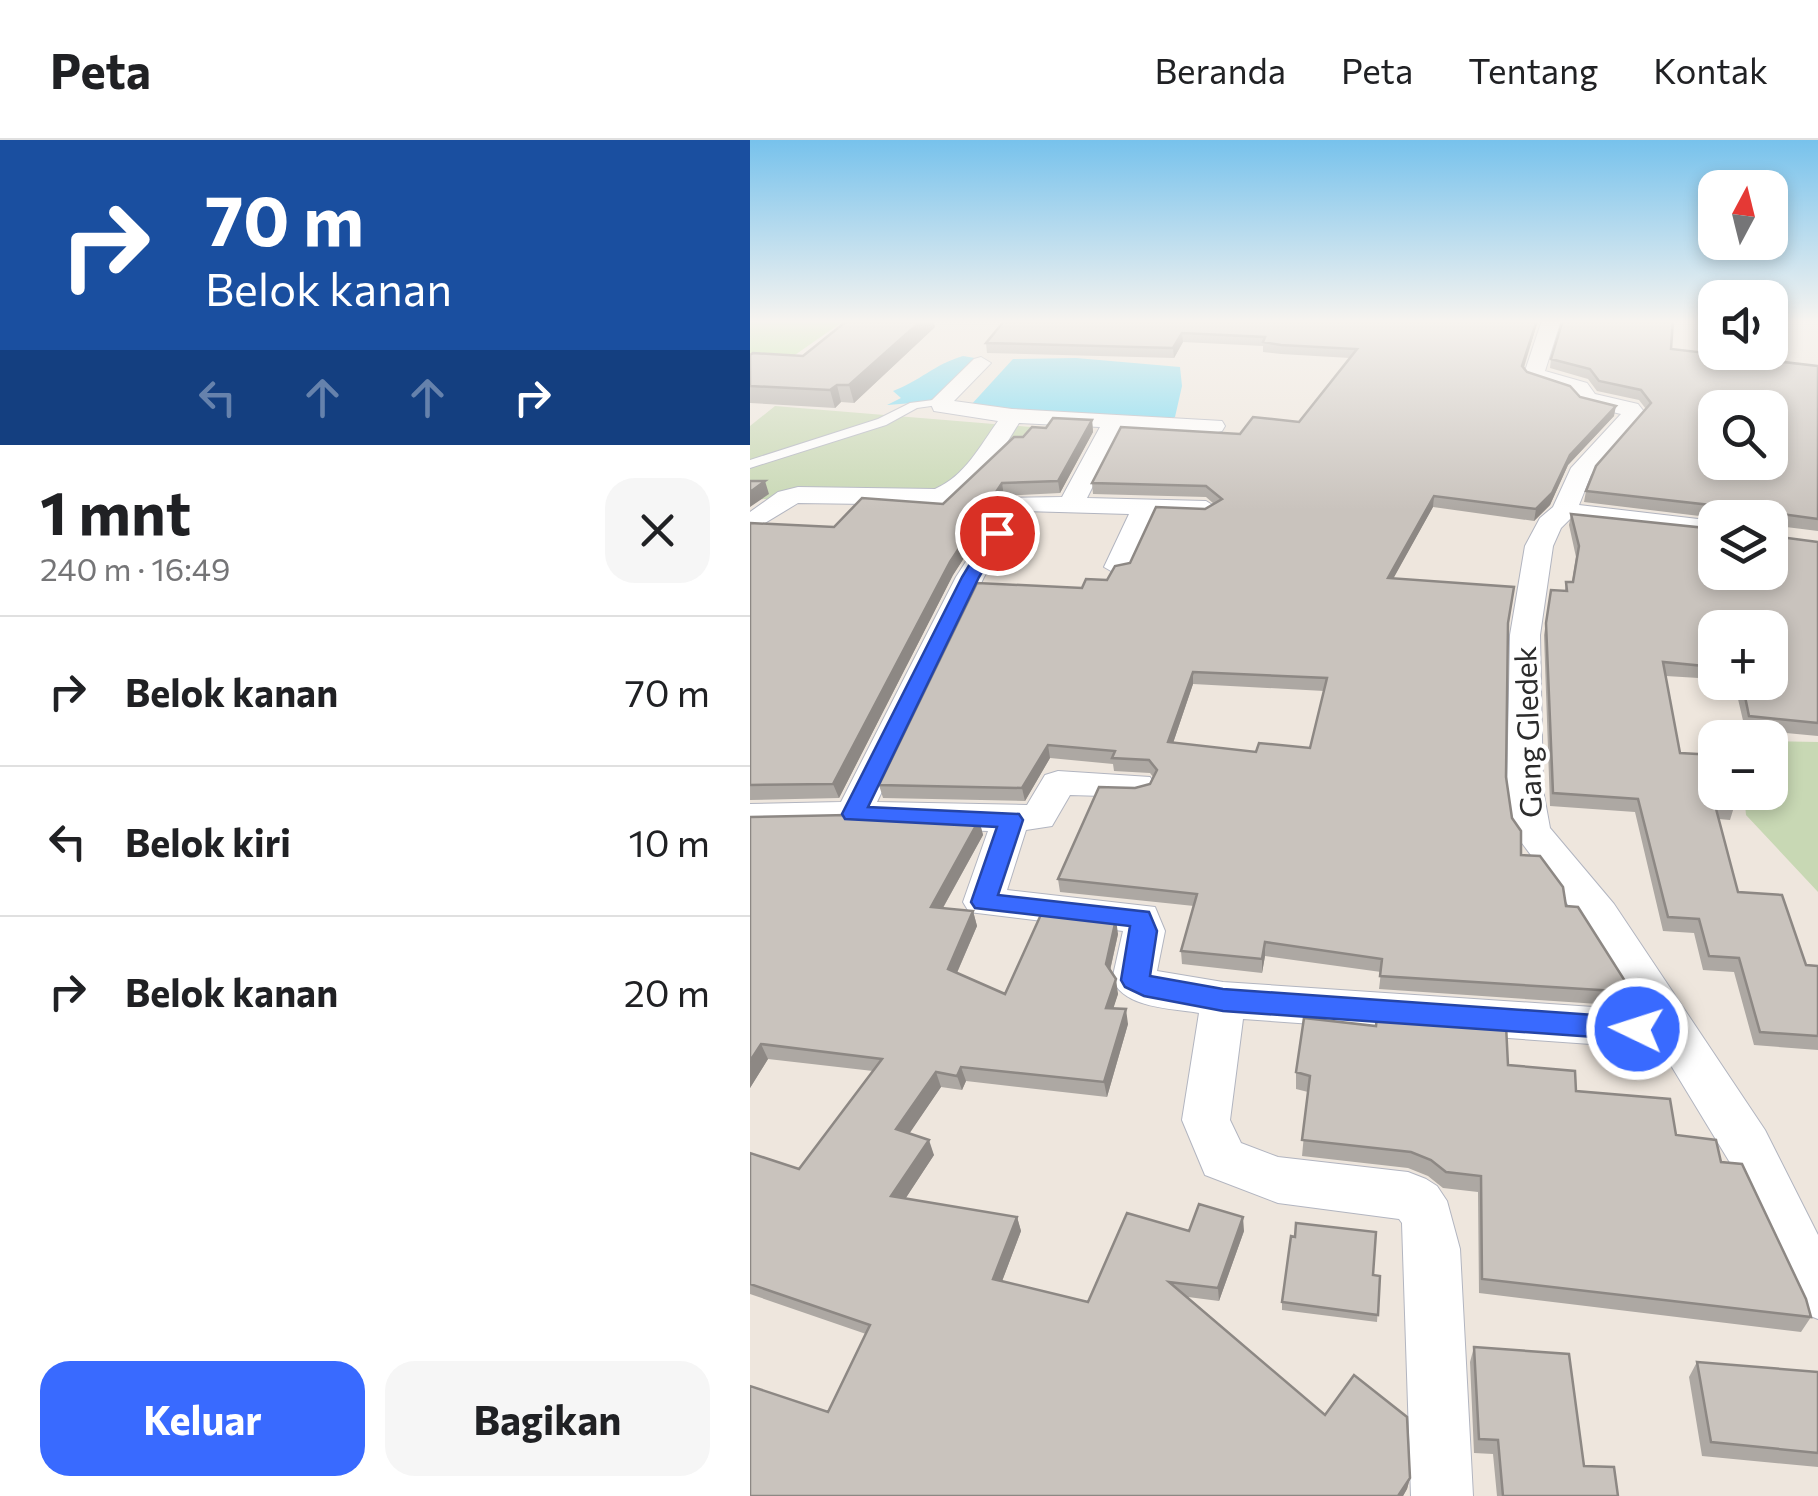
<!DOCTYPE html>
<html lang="id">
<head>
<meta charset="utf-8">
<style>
	:root { --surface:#fff; --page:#f6f6f6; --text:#202124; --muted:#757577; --line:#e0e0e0; --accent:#396aff }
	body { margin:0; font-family:Commissioner,sans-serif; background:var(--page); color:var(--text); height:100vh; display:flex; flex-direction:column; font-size:38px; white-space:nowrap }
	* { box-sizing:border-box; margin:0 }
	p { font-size:32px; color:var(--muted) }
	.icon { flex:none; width:55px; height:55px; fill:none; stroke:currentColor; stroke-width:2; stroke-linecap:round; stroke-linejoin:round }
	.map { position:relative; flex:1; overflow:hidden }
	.details { display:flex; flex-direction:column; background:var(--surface); width:750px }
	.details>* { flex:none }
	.hud { background:#1a4fa0; color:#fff; overflow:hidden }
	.needle { width:65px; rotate:7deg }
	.controls { position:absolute; left:948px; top:30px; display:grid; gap:20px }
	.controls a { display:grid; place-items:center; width:90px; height:90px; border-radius:20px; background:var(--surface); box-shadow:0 5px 15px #0003; font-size:50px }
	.pin { position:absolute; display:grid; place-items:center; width:85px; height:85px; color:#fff; margin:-42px; border:5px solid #fff; border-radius:50%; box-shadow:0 2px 10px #0007 }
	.me { position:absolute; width:110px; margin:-55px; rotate:274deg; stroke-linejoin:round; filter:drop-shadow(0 0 8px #0008) }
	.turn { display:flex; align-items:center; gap:35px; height:210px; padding:0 40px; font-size:45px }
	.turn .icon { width:130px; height:130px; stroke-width:2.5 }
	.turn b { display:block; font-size:70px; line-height:85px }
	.lanes { display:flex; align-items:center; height:95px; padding:0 40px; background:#0003; justify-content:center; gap:50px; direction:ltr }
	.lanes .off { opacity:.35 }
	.round { display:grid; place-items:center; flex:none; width:105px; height:105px; border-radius:30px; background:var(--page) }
	.headline { display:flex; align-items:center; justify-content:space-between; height:170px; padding:0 40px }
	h1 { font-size:60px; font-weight:700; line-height:75px }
	.primary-button { display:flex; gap:20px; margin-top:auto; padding:20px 40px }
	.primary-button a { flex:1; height:115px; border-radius:30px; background:var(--accent); color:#fff; font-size:40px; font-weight:700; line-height:115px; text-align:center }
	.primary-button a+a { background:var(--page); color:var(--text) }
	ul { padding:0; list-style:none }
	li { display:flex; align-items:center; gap:30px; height:150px; padding:0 40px; border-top:2px solid var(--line) }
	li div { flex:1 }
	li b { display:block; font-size:38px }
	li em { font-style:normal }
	header { display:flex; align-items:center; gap:60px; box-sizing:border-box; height:140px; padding:0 50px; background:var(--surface); border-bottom:2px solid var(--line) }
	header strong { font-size:48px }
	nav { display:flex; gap:55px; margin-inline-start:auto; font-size:35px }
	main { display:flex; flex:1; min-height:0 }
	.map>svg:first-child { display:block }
	.green { fill:#b7e698 }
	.cemetery { fill:#c8d8b4 }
	.water { fill:#6dd8f3 }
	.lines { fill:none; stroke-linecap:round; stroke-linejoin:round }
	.lane-casing { stroke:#b2b5c0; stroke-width:2 }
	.street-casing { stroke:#b2b5c0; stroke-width:2 }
	.lane { fill:#fff; fill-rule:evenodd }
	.street { fill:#fff; fill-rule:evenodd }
	.wall { fill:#ada8a3; fill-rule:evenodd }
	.shaded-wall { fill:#8d8884 }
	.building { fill:#c9c3bd; stroke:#8d8884; stroke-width:2.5; fill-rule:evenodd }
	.route { fill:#396aff; stroke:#2545a6; stroke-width:2.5 }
	.labels { text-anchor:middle; stroke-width:8; stroke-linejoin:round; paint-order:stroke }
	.street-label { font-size:30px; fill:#2c2c2c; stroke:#fff }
</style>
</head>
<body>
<header>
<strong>Peta</strong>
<nav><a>Beranda</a><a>Peta</a><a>Tentang</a><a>Kontak</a></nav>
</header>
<main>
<section class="details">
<div class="hud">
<div class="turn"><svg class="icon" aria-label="right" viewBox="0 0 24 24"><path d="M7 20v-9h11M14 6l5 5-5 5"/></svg><div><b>70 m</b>Belok kanan</div></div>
<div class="lanes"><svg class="icon off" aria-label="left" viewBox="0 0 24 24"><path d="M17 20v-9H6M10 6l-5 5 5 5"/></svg><svg class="icon off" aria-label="ahead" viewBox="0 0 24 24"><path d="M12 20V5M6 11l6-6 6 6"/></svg><svg class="icon off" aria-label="ahead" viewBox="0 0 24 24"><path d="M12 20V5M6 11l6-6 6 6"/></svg><svg class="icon" aria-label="right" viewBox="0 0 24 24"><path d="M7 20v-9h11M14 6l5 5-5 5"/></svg></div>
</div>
<div class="headline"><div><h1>1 mnt</h1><p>240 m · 16:49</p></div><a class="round"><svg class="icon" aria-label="close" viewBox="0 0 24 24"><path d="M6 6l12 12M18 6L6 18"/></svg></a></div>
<ul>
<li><svg class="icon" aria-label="right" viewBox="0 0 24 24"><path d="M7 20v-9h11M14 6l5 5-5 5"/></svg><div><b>Belok kanan</b></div><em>70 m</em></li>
<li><svg class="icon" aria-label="left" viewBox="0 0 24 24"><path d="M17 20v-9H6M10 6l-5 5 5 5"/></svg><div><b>Belok kiri</b></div><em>10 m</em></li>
<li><svg class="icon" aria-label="right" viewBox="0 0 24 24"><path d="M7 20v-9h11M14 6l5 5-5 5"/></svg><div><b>Belok kanan</b></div><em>20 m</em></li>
</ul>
<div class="primary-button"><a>Keluar</a><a>Bagikan</a></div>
</section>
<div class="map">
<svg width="1068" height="1356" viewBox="0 0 1068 1356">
	<rect width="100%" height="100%" fill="#eee6dd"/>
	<path class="green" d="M0 180H95L32 224 0 230Z"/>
	<path class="cemetery" d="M25 266 281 287 218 352 200 361 0 359V286Z
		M1020 601 1068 602V752L996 675 994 653 1020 652Z"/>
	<path class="water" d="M213 216 231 219 189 261 137 265 151 258 143 251C170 241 183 225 213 216Z
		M326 218 430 227 432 246 425 277 416 282 220 266 263 219Z"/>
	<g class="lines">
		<defs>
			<path id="lane" d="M191 259 195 260V264L167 268 136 285 0 328V320L128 279 160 263Z"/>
			<path id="street" d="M792 180H811L795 231 837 243 845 254 888 264 895 273 841 335 829 365 965 381V397L820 379 811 388 803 406 790 495 793 650 800 688 864 764 1015 990 1068 1095V1179L1048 1171 979 1021 911 909 493 879 480 980 491 1003 528 1017 658 1032 676 1039 687 1046 697 1061 710 1109 723 1356H661L652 1083 649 1079 528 1063 455 1035 432 980 449 873C420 868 377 869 362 840L373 791 219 772 213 762 238 691 103 686 0 688V664L91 662 206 437 257 358 312 357 350 287 269 283C248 316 230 355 189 365L48 363 0 392V372L28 352 48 347 185 349C215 336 230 306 248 281L184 271 180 262 224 219 231 217 241 223 204 261 262 269 472 281 475 286 472 291 464 293 372 288 337 358 456 361 469 369 456 377 405 375 378 433 368 435 354 427 379 374 274 371 234 437 127 662 277 665 295 635 308 631 400 637 405 645 400 653 387 657 320 655 302 686 276 690 257 750 405 767 415 791 407 831 473 842 887 870 834 786 763 691 757 650 760 495 775 406 790 378 803 367 821 328 871 274 829 264 821 253 777 238 774 234Z"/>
		</defs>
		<use href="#lane" class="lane-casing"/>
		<use href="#street" class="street-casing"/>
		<use href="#lane" class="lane"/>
		<use href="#street" class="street"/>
	</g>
	<path class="wall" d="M98 180H183L185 187 104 263 91 262 85 268 0 263V215L53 216Z
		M255 180H788L774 228 777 232 864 276 818 325 800 365 784 381 683 367 643 438 758 484 756 637 762 678 771 715 816 766 882 852 878 866 629 849 631 832 515 816 512 833 432 824 431 811 444 766 310 752 308 739 385 648 400 644 403 637 400 633 364 631 363 624 300 618 275 661 133 658 129 645 332 448 357 440 464 364 456 357 343 354 342 343 490 294 549 282 600 218 531 214 513 212V206L433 202 424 218 237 213 236 203ZM443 544 574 551 560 608 506 612 423 603Z
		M921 209 1068 226V391L1020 385V378H966L834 362 836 351 896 269 889 260 847 251 838 239 800 228 801 219Z
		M342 280 343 292 310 353 254 356 203 435 89 658 0 660V383L84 387 193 364 273 297 296 288Z
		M821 374 1068 402V596L995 589 984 542H1020L965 488V539L916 536 930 613 984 667 980 680 969 679 988 752 1056 825 1068 826V910L1004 905 984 832 953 830 944 793 913 791 885 672 800 666 794 495 801 450 815 451 816 442H822L826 417 819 385Z
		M0 677 229 680 233 695 193 768 223 771 227 786 207 833 255 854 368 794 360 831 368 854 363 868 378 884 357 957 216 941 212 950 191 947 159 993 184 1015 155 1059 267 1077 271 1091 252 1141 338 1162 439 1091H494L469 1161 438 1157 575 1275 660 1338 657 1349 653 1356H0L78 1272 116 1194 0 1154V1013L49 1029 123 931 18 919 0 948Z
		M758 925 826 951 926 995 971 1022 1061 1177 1051 1192 729 1153 728 1052 693 1048 678 1036 658 1028 552 1016 558 952 546 949V932Z
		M630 1136 627 1182 532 1170V1162Z
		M724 1207 834 1326 868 1356H747L743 1314 724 1313 720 1222Z
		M947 1222 1068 1232V1327L952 1316 939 1237Z"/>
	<path class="shaded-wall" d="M172 180H183L185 187 104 263 99 245Z
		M787 180H788L771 236 772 226Z
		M432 193 433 202 424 218 423 208Z
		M87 245 91 262 85 268 80 250Z
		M866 266 864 276 818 325 800 365 784 381 786 369 820 315Z
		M342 280 343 292 310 353 308 341Z
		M15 341 19 354 0 367V352Z
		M252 343 254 356 203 435 89 658 83 644 200 422Z
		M684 356 683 367 637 450 638 438Z
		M443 532V544L419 615 418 602Z
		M298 605 300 618 275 661 272 648Z
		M229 680 233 695 185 782 181 767Z
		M223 771 227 786 202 844 198 829Z
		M366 779 368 794 358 839 356 824Z
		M515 802V816L512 833V819Z
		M366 839 368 854 359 882 356 868Z
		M376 869 378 884 357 957 354 942Z
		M11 904 18 919 0 948V921Z
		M211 927 216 941 212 950 207 936Z
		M186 932 191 947 153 1003 146 989Z
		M179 1000 184 1015 148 1070 141 1056Z
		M267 1077 271 1091 248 1152 243 1139Z
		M493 1077 494 1091 469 1161 468 1148Z
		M660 1338 657 1349 653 1356H648Z"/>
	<path class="building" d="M98 180H172L99 245H87L80 250 0 246V215L3 213 53 216Z
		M255 180H787L772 226 777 232 820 246 830 257 866 266 820 315 802 353 786 369 684 356 638 438 764 447 758 483 756 637 762 678 771 691V715L790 716 813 747 816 766 828 767 882 852 630 836 632 819 515 802 512 819 431 811 447 754 308 739 349 647 385 648 400 644 407 630 399 620 362 618 365 611 298 605 272 648 129 645 227 443 332 448 336 439 357 440 365 426 380 423 406 367 455 369 472 359 456 346 342 343 371 287 490 294 503 277 549 282 607 209 531 205 513 202 515 197 432 193 423 208 236 203ZM443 532 577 538 560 608 509 603 506 612 418 602Z
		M813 180H923L921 209 1068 226V379L1024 373 1020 378H971L969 366 836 351 846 326 901 263 891 250 849 241 840 229 801 219ZM965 268H1020V322H965Z
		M303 278 342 280 308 341 252 343 200 422 83 644 0 645V383L84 387 112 358 193 364 264 297H273L282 287 296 288Z
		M0 341H15L0 352Z
		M821 374 965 389V432H1020V392L1023 396 1068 402V583L999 576 992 542H1020V488H965V527L913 522 930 613 965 615V652H980L984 667 965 665 988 752 1032 755 1056 825 1068 826V896L1010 892 989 818 959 816 949 779 918 777 888 659 803 653 796 483 801 450 817 451 816 442H823L829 406Z
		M98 675 229 680 181 767 223 771 198 829 255 854 293 770 366 779 356 824 366 839 356 868 376 869 354 942 211 927 207 936 186 932 146 989 179 1000 141 1056 267 1077 243 1139 338 1162 377 1073 439 1091 449 1064 493 1077 468 1148 419 1142 575 1275 604 1235 657 1277 660 1338 648 1356H0V1246L78 1272 120 1185 0 1144V1013L49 1029 132 919 11 904 0 921V677Z
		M627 876 756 885 758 925 825 931 826 951 920 959 926 995 966 1000 971 1022 992 1024 1056 1159 1061 1177 732 1139 731 1036 696 1032 681 1020 661 1012 552 1000 560 936 546 932 554 878 626 886Z
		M546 1083 626 1092 623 1135 630 1136 628 1175 532 1162 541 1096 545 1097Z
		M724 1207 819 1214 834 1326 864 1327 868 1356H753L748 1300 729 1299Z
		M947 1222 1068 1232V1313L961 1302Z"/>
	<linearGradient id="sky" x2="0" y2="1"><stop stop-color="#77c2ec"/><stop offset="0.49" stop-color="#f7f4f0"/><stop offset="1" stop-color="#f7f4f0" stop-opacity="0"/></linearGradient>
	<rect width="1068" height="370" fill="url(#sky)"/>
	<path class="route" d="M241 389 255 393 229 437 118 667 269 674 273 680 248 755 399 772 407 791 400 836 473 849 887 878 897 881 901 889 897 897 887 900 473 871 394 856 375 847 371 840 380 786 225 768 221 762 247 687 95 679 92 674 212 437Z"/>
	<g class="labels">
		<g class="street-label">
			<text transform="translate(779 592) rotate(-92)" y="10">Gang Gledek</text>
		</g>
	</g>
</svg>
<div class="controls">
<a><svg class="needle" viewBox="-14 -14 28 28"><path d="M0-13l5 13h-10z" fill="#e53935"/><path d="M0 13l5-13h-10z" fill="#757577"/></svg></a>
<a><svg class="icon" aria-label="sound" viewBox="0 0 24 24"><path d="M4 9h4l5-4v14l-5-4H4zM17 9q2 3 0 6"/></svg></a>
<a><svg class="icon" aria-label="search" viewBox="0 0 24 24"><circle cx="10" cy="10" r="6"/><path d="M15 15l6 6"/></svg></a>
<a><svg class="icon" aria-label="layers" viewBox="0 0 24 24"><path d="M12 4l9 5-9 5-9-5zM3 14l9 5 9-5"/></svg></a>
<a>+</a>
<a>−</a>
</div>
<div class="pin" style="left:247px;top:393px;background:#d93025"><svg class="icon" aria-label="arrive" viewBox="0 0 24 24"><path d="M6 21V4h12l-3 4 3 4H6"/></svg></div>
<svg class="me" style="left:887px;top:889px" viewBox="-20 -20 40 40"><circle r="17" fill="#396aff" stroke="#fff" stroke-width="3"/><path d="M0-11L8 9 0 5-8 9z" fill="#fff"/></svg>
</div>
</main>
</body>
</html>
